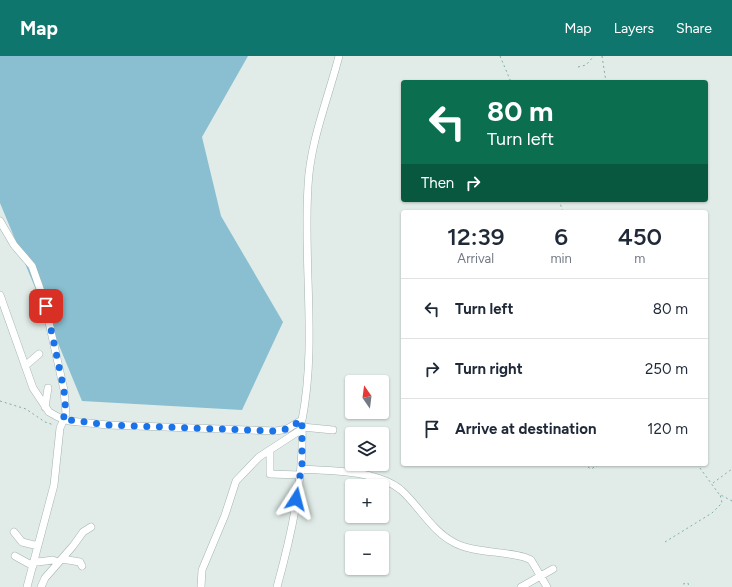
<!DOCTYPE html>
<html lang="en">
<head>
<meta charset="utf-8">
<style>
	:root { --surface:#fff; --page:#f6f6f7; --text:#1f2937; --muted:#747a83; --line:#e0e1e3; --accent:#0f766e }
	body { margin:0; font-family:Figtree,sans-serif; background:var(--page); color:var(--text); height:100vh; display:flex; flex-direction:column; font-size:15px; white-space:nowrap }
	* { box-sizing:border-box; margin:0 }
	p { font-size:13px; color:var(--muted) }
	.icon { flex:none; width:22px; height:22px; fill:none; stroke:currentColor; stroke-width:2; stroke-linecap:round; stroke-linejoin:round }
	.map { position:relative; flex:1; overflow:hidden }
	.sheet { position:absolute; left:401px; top:154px; width:307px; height:256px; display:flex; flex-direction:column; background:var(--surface); border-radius:4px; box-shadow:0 1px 3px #0004 }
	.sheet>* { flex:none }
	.top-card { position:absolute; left:401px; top:24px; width:307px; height:122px; border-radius:4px; box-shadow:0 1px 3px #0004; background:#0b6e4f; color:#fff; overflow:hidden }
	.needle { width:26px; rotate:346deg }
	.fabs { position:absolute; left:345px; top:319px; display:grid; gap:8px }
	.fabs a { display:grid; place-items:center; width:44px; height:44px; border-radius:4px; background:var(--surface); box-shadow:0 1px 3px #0004; font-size:20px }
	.pin { position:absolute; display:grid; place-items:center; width:34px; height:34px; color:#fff; margin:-17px; border-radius:8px; box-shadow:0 2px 6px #0006 }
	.me { position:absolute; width:44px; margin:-22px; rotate:9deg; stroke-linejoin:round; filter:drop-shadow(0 0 3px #0008) }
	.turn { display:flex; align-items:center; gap:14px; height:84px; padding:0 20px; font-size:18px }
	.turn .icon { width:52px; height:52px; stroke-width:2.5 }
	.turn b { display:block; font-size:28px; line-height:34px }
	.then { display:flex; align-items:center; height:38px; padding:0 20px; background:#0003; gap:8px; font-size:15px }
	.eta { display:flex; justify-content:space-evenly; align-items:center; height:68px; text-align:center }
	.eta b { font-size:24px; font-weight:600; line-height:28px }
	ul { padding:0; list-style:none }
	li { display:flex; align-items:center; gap:12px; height:60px; padding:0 20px; border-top:1px solid var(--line) }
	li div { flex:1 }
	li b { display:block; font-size:15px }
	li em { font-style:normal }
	header { display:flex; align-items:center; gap:24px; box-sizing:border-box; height:56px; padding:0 20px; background:var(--accent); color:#fff }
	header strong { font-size:19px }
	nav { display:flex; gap:22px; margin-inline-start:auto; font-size:14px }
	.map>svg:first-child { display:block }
	.water { fill:#89bfd1 }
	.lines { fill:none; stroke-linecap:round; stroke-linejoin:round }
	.street-casing { stroke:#a4b4b0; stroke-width:8 }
	.path { stroke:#81afa5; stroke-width:1; stroke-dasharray:2 3; stroke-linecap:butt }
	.street { stroke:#fff; stroke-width:7 }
	.route { stroke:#1a73e8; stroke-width:7; stroke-dasharray:0 12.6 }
</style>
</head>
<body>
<header>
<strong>Map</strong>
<nav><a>Map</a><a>Layers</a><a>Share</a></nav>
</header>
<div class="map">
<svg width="732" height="531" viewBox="0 0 732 531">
	<rect width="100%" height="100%" fill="#e1ece8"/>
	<path class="water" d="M0 0H248L202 81 221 160 283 266 242 354 82 345 0 147Z"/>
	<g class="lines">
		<defs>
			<path id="street" d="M0 165 14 189 32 210 44 244 64 334 66 358 63 363
				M0 239 33 332 49 356 58 361 69 365 108 369 276 375 287 373 302 364C317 289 303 207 308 130 310 86 328 43 339 0
				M25 310 39 298
				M45 351 48 332
				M302 371 333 374
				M270 394V418L300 419
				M301 413C331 415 377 414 401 434 419 450 431 474 453 486 472 497 503 495 524 501L531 504 547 531
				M14 476 22 486 38 490
				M15 500 33 510
				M35 503 38 506 53 504 58 507
				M62 503 80 506 82 510
				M27 531 54 429 60 372 64 363
				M41 531 45 522 73 490 83 476 91 471
				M201 531 202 514 225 459 236 425 259 401 302 373
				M277 531C291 480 304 423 302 370
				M521 531 553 513"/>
		</defs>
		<use href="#street" class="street-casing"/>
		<path class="path" d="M500 0 511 26
			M602 0 606 26
			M578 11 586 9 594 0
			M559 144 563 156
			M0 345 26 353 45 366 54 369
			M697 408 719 438 732 445
			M588 411 591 413 600 408
			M713 427 732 413
			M665 486 712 457 722 447 720 438
			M683 528 688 527 689 531"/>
		<use href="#street" class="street"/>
	</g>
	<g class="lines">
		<path class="route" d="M46 250 64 334 66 358 62 363 108 369 276 375 287 373 302 364V408L296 443"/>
	</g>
</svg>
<div class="fabs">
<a><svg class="needle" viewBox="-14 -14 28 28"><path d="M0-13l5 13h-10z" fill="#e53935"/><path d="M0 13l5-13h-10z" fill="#747a83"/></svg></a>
<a><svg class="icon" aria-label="layers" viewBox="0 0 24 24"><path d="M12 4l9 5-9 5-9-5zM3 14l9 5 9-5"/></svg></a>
<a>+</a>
<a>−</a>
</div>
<div class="pin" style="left:46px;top:250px;background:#d93025"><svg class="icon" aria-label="arrive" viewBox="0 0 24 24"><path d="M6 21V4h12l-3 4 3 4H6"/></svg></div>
<svg class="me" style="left:296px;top:443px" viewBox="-20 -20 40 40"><path d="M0-17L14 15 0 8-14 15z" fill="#1a73e8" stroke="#fff" stroke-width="4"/></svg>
<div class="top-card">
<div class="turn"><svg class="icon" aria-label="left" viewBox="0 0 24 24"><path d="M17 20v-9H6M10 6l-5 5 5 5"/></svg><div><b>80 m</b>Turn left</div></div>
<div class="then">Then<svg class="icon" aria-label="right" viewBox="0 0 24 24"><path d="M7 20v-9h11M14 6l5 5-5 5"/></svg></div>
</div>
<section class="sheet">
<div class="eta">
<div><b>12:39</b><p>Arrival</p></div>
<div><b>6</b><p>min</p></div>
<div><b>450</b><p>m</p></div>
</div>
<ul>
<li><svg class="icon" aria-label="left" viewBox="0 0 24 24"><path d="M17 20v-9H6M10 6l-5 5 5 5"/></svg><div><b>Turn left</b></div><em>80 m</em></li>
<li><svg class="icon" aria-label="right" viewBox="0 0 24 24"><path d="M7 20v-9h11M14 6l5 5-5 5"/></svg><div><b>Turn right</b></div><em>250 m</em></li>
<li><svg class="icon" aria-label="arrive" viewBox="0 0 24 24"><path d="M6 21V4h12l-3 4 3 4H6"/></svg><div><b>Arrive at destination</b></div><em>120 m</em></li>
</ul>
</section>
</div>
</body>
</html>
